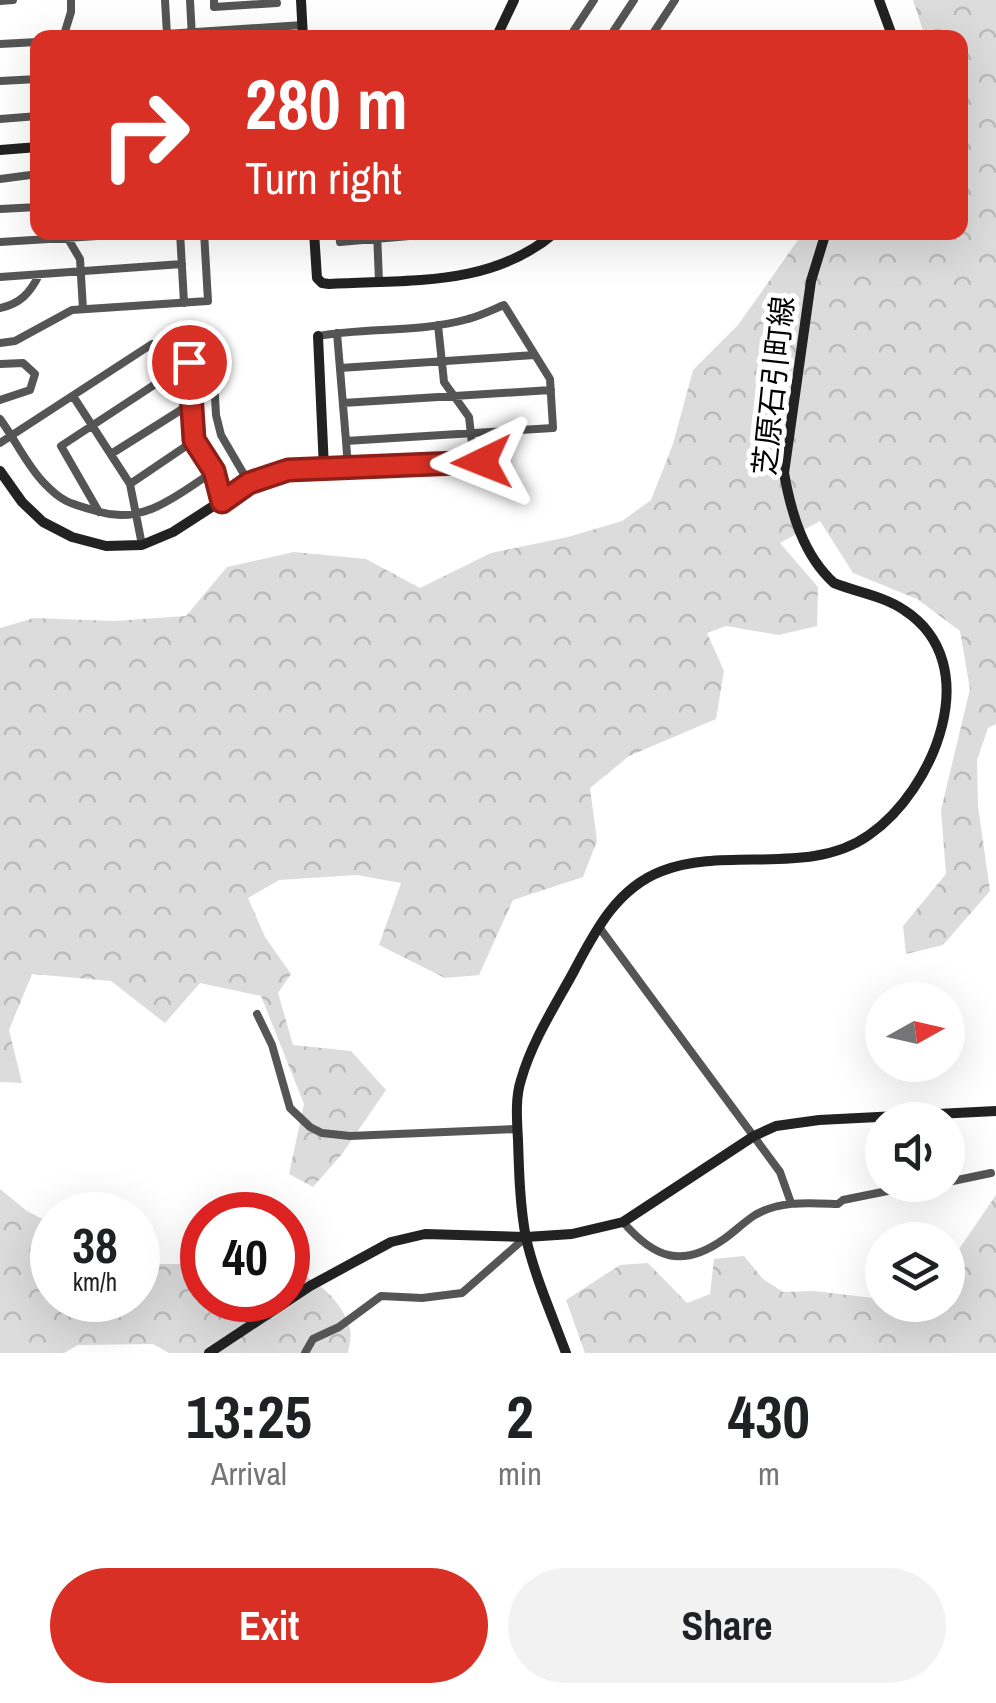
<!DOCTYPE html>
<html lang="en">
<head>
<meta charset="utf-8">
<style>
	:root { --surface:#fff; --page:#f2f2f2; --text:#202124; --muted:#757577; --accent:#d93025 }
	body { margin:0; font-family:"Archivo Narrow","Noto Sans JP",sans-serif; background:var(--page); color:var(--text); height:100vh; display:flex; flex-direction:column; font-size:38px; white-space:nowrap }
	* { box-sizing:border-box; margin:0 }
	p { font-size:32px; color:var(--muted) }
	.icon { flex:none; width:55px; height:55px; fill:none; stroke:currentColor; stroke-width:2; stroke-linecap:round; stroke-linejoin:round }
	.map { position:relative; height:1353px; overflow:hidden }
	.side { display:flex; flex-direction:column; background:var(--surface); flex:1 }
	.side>* { flex:none }
	.top-card { position:absolute; left:30px; top:30px; width:938px; height:210px; border-radius:20px; box-shadow:0 10px 40px #0002; background:#d93025; color:#fff; overflow:hidden }
	.needle { width:65px; rotate:82deg }
	.controls { position:absolute; left:865px; top:982px; display:grid; gap:20px }
	.controls a { display:grid; place-items:center; width:100px; height:100px; border-radius:50%; background:var(--surface); box-shadow:0 10px 40px #0002; font-size:50px }
	.speed { position:absolute; left:30px; top:1192px; display:flex; gap:20px; font-size:50px; font-weight:700; text-align:center }
	.speed>* { display:grid; place-content:center; width:130px; height:130px; border-radius:50%; background:var(--surface); box-shadow:0 10px 40px #0002; line-height:1 }
	.speed small { font-size:25px; font-weight:400 }
	.speed .limit { border:15px solid #d22; background:#fff; color:#111 }
	.pin { position:absolute; display:grid; place-items:center; width:85px; height:85px; color:#fff; margin:-42px; border:5px solid #fff; border-radius:50%; box-shadow:0 2px 10px #0007 }
	.me { position:absolute; width:110px; margin:-55px; rotate:268deg; stroke-linejoin:round; filter:drop-shadow(0 0 8px #0008) }
	.turn { display:flex; align-items:center; gap:35px; height:210px; padding:0 50px; font-size:45px }
	.turn .icon { width:130px; height:130px; stroke-width:2.5 }
	.turn b { display:block; font-size:70px; line-height:85px }
	.eta { display:flex; justify-content:space-evenly; align-items:center; height:170px; text-align:center }
	.eta b { font-size:60px; font-weight:700; line-height:70px }
	.button { display:flex; gap:20px; margin-top:auto; padding:20px 50px }
	.button a { flex:1; height:115px; border-radius:60px; background:var(--accent); color:#fff; font-size:40px; font-weight:700; line-height:115px; text-align:center }
	.button a+a { background:var(--page); color:var(--text) }
	.map>svg:first-child { display:block }
	.forest { fill:url(#forest-crowns) }
	.lines { fill:none; stroke-linecap:round; stroke-linejoin:round }
	.street { stroke:#555; stroke-width:8 }
	.secondary { stroke:#222; stroke-width:10 }
	.route-casing { stroke:#8d1f18; stroke-width:25 }
	.route { stroke:#d93025; stroke-width:18 }
	.labels { text-anchor:middle; stroke-width:10; stroke-linejoin:round; paint-order:stroke }
	.street-label { font-size:30px; fill:#000; stroke:#fff }
</style>
</head>
<body>
<div class="map">
<svg width="996" height="1353" viewBox="0 0 996 1353">
	<defs>
		<pattern id="forest-crowns" width="20" height="18" patternUnits="userSpaceOnUse" patternTransform="scale(2.5)"><rect width="20" height="18" fill="#dcdcdc"/><path d="M2 6a3 3 0 1 1 6 0M12 15a3 3 0 1 1 6 0" fill="none" stroke="#bbb"/></pattern>
	</defs>
	<rect width="100%" height="100%" fill="#fff"/>
	<path class="forest" d="M913 0H996V724L988 728 977 760 978 806 990 891 943 945 906 954 903 926 946 874 941 810 970 689 960 631 917 599 853 573 820 521 780 543 818 587 817 626 779 635 726 626 707 633 724 671 716 719 629 756 590 788 597 841 583 877 513 900 479 975 445 978 379 945 401 883 357 875 279 880 248 898 265 937 291 974 278 993 293 1045 351 1051 386 1090 342 1154 313 1187 289 1174 304 1104 261 996 200 983 165 1023 111 981 32 974 9 1030 22 1083 0 1082V628L34 618 114 621 186 616 227 567 294 552 366 559 420 588 491 553 568 537 622 521 651 500 673 444 693 370 738 325 803 233 960 232V38L925 37Z
		M0 1189 27 1211 52 1224V1300H138V1258L156 1264H202V1300H288V1270C314 1276 343 1301 350 1329 352 1335 349 1346 348 1353H169L153 1344 78 1345 64 1353H0Z
		M996 1195V1353H585L566 1300 620 1265 648 1263 687 1303 710 1294 714 1259 744 1256 763 1279 783 1292 814 1291 882 1299V1305H948V1265Z"/>
	<g class="lines">
		<path class="street" d="M165 0 167 35
			M190 0 192 38
			M214 0V7L277 3
			M0 1 13 0
			M63 38 71 12V0
			M106 38 303 25
			M569 38 594 0
			M609 38 634 0
			M650 38 675 0
			M0 44 38 42
			M0 81 38 79
			M0 119 38 116
			M0 179 38 174
			M0 209 38 207
			M64 232 80 259 83 309
			M180 232 184 303
			M339 232 340 242 456 232
			M377 232 379 281
			M204 236 249 232
			M0 242 163 232
			M0 277 182 264
			M0 308C20 304 30 293 39 275
			M438 325 444 382 469 417 474 461
			M318 336C367 327 419 333 468 319 480 316 492 310 504 305L550 379 553 428 346 441 337 333
			M190 342 195 440 214 471 221 502
			M0 343 15 341 72 310 208 301 204 232
			M0 364 23 363 35 374 30 390 0 400
			M340 368 535 355
			M73 396 130 484 142 545
			M343 403 551 390
			M0 419C15 439 27 466 45 484 65 505 74 504 100 512 144 525 179 494 214 471
			M346 441 348 468
			M0 443 152 344 212 342 216 415 221 435 249 483
			M111 454 192 403
			M130 484 195 440
			M99 512 61 446 189 362
			M599 927 780 1172 791 1203
			M257 1014 272 1045 290 1108 310 1127 322 1133 350 1136 517 1129
			M948 1182 991 1173
			M623 1222C654 1258 682 1269 724 1239 734 1232 744 1222 755 1215 781 1200 810 1203 838 1204L843 1200 917 1185
			M305 1353 313 1339 339 1327 381 1296 422 1298 462 1293 526 1237"/>
		<path class="secondary" d="M301 0 303 38
			M879 0 893 38
			M496 38 514 0
			M0 150 38 147
			M314 232 317 278 322 283 329 284C410 279 490 288 556 232
			M318 336 324 469
			M0 471 22 502 43 522 72 537 106 546 142 545 173 532 249 483 287 470 482 462
			M209 1353 310 1286 391 1242 425 1234 526 1237 572 1234 623 1222 754 1136 776 1126 819 1120 996 1111
			M566 1353C552 1315 535 1277 526 1238 520 1207 519 1172 518 1140 517 1121 515 1098 521 1080 532 1041 555 1006 574 971 595 931 617 888 662 871 727 846 810 877 869 835 934 790 987 664 904 610 884 596 856 592 834 583 803 555 791 512 784 473L811 281 826 232"/>
	</g>
	<g class="lines">
		<defs>
			<path id="route" d="M189 362 194 440 214 471 222 502 249 483 288 470 482 462"/>
		</defs>
		<use href="#route" class="route-casing"/>
		<use href="#route" class="route"/>
	</g>
	<g class="labels">
		<g class="street-label">
			<text transform="translate(774 386) rotate(-84)" y="10">芝原石引町線</text>
		</g>
	</g>
</svg>
<div class="controls">
<a><svg class="needle" viewBox="-14 -14 28 28"><path d="M0-13l5 13h-10z" fill="#e53935"/><path d="M0 13l5-13h-10z" fill="#757577"/></svg></a>
<a><svg class="icon" aria-label="sound" viewBox="0 0 24 24"><path d="M4 9h4l5-4v14l-5-4H4zM17 9q2 3 0 6"/></svg></a>
<a><svg class="icon" aria-label="layers" viewBox="0 0 24 24"><path d="M12 4l9 5-9 5-9-5zM3 14l9 5 9-5"/></svg></a>
</div>
<div class="speed"><div>38<small>km/h</small></div><div class="limit">40</div></div>
<div class="pin" style="left:189px;top:362px;background:#d93025"><svg class="icon" aria-label="arrive" viewBox="0 0 24 24"><path d="M6 21V4h12l-3 4 3 4H6"/></svg></div>
<svg class="me" style="left:482px;top:462px" viewBox="-20 -20 40 40"><path d="M0-17L14 15 0 8-14 15z" fill="#d93025" stroke="#fff" stroke-width="4"/></svg>
<div class="top-card">
<div class="turn"><svg class="icon" aria-label="right" viewBox="0 0 24 24"><path d="M7 20v-9h11M14 6l5 5-5 5"/></svg><div><b>280 m</b>Turn right</div></div>
</div>
</div>
<section class="side">
<div class="eta">
<div><b>13:25</b><p>Arrival</p></div>
<div><b>2</b><p>min</p></div>
<div><b>430</b><p>m</p></div>
</div>
<div class="button"><a>Exit</a><a>Share</a></div>
</section>
</body>
</html>
